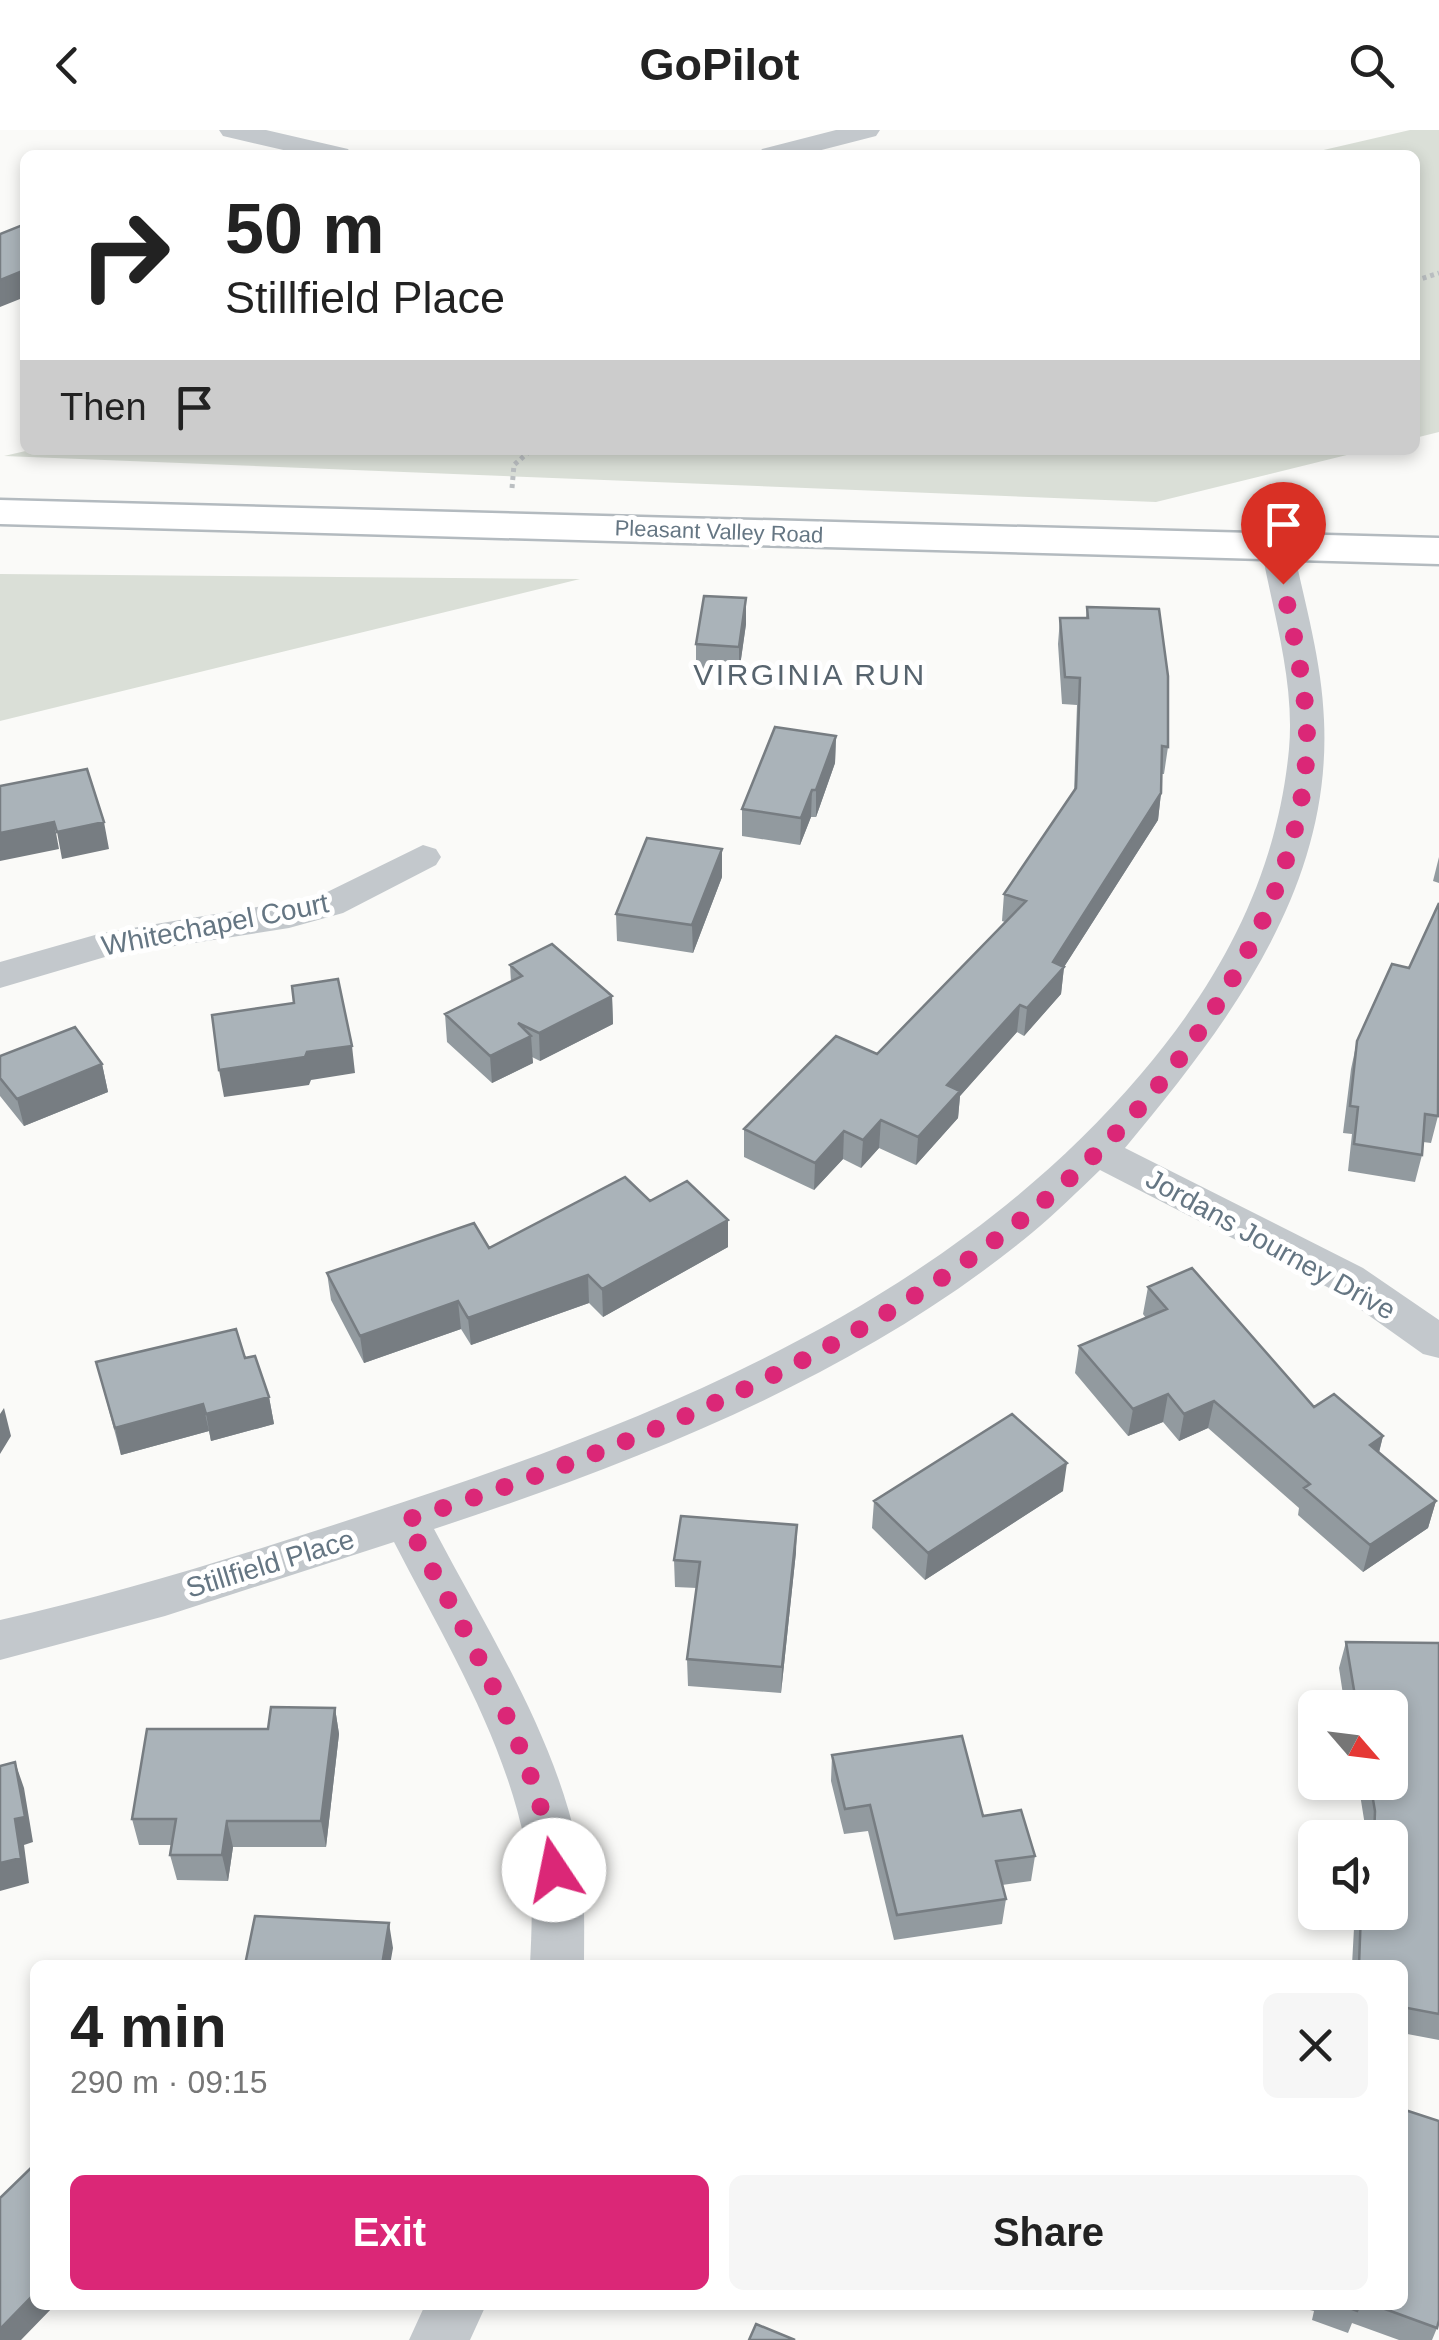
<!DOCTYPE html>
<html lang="en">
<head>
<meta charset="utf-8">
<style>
	:root { --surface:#fff; --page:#f6f6f6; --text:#222; --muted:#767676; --accent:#db2777 }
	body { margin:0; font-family:Helvetica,sans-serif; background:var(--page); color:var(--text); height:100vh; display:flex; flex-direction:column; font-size:38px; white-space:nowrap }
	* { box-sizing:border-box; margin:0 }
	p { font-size:32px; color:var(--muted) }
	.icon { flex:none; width:55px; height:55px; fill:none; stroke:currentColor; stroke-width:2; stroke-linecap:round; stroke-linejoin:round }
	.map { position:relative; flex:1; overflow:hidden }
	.details { position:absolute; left:30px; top:1830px; width:1378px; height:350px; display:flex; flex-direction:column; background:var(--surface); border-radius:15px; box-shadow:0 5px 15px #0003 }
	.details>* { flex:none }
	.hud { position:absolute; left:20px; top:20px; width:1400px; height:305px; border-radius:15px; box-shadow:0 5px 15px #0003; background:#fff; color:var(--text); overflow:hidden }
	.needle { width:65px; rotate:118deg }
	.tools { position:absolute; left:1298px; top:1560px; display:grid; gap:20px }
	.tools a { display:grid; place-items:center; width:110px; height:110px; border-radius:15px; background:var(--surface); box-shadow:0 5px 15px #0003; font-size:50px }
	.pin { position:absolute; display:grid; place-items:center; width:85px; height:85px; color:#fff; margin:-102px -42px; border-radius:50% 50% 50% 0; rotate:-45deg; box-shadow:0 0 10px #0007 }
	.pin .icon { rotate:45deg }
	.me { position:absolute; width:110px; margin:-55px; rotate:349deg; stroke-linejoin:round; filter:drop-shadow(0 0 8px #0008) }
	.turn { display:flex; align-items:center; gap:35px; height:210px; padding:0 40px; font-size:45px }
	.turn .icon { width:130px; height:130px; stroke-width:2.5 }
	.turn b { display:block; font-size:70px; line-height:85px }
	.then { display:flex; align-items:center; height:95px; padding:0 40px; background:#0003; gap:20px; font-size:38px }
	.round { display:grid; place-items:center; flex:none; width:105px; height:105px; border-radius:15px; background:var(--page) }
	.summary { display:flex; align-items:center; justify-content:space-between; height:170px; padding:0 40px }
	h1 { font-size:60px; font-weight:800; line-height:75px }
	.button { display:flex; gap:20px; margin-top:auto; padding:20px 40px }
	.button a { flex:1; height:115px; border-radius:15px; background:var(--accent); color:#fff; font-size:40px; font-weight:800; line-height:115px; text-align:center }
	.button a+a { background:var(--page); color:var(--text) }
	header { display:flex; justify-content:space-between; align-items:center; height:130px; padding:0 40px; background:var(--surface); font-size:45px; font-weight:800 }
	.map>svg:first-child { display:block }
	.green { fill:#dadfd7 }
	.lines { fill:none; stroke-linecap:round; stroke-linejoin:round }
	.secondary-casing { stroke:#b3babf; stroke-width:5 }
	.path { stroke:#bbbfc2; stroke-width:5; stroke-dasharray:4 4; stroke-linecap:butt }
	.minor { fill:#c3c8cc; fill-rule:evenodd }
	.secondary { fill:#fff; fill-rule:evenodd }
	.wall { fill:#929a9f }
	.shaded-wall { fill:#777d82 }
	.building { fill:#aab3b9; stroke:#777d82; stroke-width:2.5 }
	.route { stroke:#db2777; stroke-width:18; stroke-dasharray:0 32.4 }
	.labels { text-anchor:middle; stroke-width:10; stroke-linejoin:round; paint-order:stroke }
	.far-street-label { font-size:22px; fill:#657683; stroke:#fff }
	.street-label { font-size:28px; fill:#657683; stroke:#fff }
	.neighbourhood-label { font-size:30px; letter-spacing:2.5px; fill:#57646e; stroke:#fff }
</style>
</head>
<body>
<header><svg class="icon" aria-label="back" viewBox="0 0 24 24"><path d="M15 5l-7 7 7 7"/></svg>GoPilot<svg class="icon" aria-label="search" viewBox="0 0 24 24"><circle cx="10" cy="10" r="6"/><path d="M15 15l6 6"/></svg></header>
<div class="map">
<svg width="1439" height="2210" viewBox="0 0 1439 2210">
	<rect width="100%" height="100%" fill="#fafaf8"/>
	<path class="green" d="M1410 0H1439V302L1415 308V25H1302Z
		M30 320H1367L1156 372 4 326Z
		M0 444 580 449 0 591Z"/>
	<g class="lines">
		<defs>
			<path id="secondary" d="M0 370 1439 408V434L0 394Z"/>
		</defs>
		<use href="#secondary" class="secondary-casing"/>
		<path class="path" d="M1415 151 1439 143
			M512 358 514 335 531 320"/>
		<path class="minor" d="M219 0H266L348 19 352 25H305L223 6Z
			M836 0H880L876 6 802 25H758L762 19Z
			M1277 407 1288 410 1293 417C1305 474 1322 532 1324 590 1332 760 1227 895 1125 1018L1363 1138 1439 1190V1228L1423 1224 1333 1160 1100 1040C1078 1061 1056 1083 1033 1102 862 1244 643 1330 434 1399 487 1500 552 1600 577 1713 586 1752 584 1794 584 1835H530C532 1795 534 1753 525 1713 503 1605 444 1509 394 1412L165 1486 0 1530V1490C124 1462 246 1424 367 1384 651 1292 943 1177 1141 944 1222 849 1277 745 1289 619 1295 552 1273 483 1261 417L1266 410Z
			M423 715 436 719 441 727 436 735 343 783 289 798 105 827 0 858V832L102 803 317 767Z
			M425 2175H486L470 2210H409Z"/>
		<use href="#secondary" class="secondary"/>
	</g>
	<path class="wall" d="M746 468V494L739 543 696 541V514Z
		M1087 477 1168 617 1164 644H1162L1161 663 1158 690 1064 837 1061 864 1024 906 1017 902 960 966 958 988 916 1035 879 1018 861 1038 843 1029 814 1060 744 1027V999L877 924 1005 792 1002 791 1004 764 1074 662 1077 575 1062 574 1058 514 1060 488H1086Z
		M836 606 835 633 816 687H811L800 715 742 706V679Z
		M1439 727V753L1433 751Z
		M722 747 693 823 617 811 616 784Z
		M510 835 612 866 613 894 540 931 532 927 533 933 492 953 447 912 445 884 511 852Z
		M1409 838 1438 986 1431 1013 1423 1012 1422 1025 1415 1052 1348 1041 1352 1004 1343 1003 1351 939 1357 911Z
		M0 926 102 934 108 962 24 996 0 966Z
		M650 1071 728 1117 603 1187 589 1173 471 1215 461 1199 364 1233 331 1170 327 1143 489 1118Z
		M1148 1157 1314 1277 1383 1306 1379 1323 1436 1371 1428 1398 1363 1442 1298 1385 1299 1378 1208 1298 1179 1311 1163 1292 1128 1306 1075 1243 1079 1216 1146 1188 1143 1184Z
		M245 1228 269 1267 274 1294 211 1311 209 1301 121 1325 96 1232Z
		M1063 1361 925 1450 872 1398 874 1371Z
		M796 1422 781 1563 688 1556 687 1529 697 1458 675 1457 674 1430Z
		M1346 1512 1439 1513V1910L1402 1903V1835H1352L1354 1798 1359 1782H1390V1708H1367L1358 1652H1390V1578H1345L1339 1538Z
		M335 1578 339 1604 326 1717H233L228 1751 177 1750 170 1725 172 1715H139L132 1689 268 1599Z
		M832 1625 983 1686 1035 1726 1031 1751 1002 1755 1006 1769 1002 1794 894 1810 868 1701 844 1704 831 1651Z
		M1307 2175H1402L1437 2198 1432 2210H1399L1352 2193 1348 2203 1312 2190 1314 2181 1306 2179Z"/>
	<path class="shaded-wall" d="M25 140V167L0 177V150Z
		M746 468V494L739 543V517Z
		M836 606 835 633 816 687V660Z
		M812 660 811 687 800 715 801 688Z
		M1161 663 1158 690 1064 837 1061 864 1024 906 1027 878 1053 832Z
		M54 692 59 719 0 731V703Z
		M104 692 109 719 62 729 57 702Z
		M722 719V747L693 823 692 795Z
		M612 866 613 894 540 931 539 903Z
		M1020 875 1017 902 960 966 958 988 916 1035 918 1007 947 955Z
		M531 906 533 933 492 953 490 926Z
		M352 916 355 943 311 950 309 955 224 967 219 940 307 922Z
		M102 934 108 962 24 996 17 969Z
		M881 990 879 1018 861 1038 863 1010Z
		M844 1001 843 1029 814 1060 815 1033Z
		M728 1090V1117L603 1187 602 1159Z
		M588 1145 589 1173 471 1215 468 1188Z
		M458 1171 461 1199 364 1233 360 1206Z
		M1168 1264 1163 1292 1128 1306 1133 1279Z
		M269 1267 274 1294 211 1311 206 1284Z
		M1214 1271 1208 1298 1179 1311 1184 1284Z
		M203 1274 209 1301 121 1325 115 1298Z
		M4 1278 11 1306 0 1324V1284Z
		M1383 1306 1376 1333 1370 1315Z
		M1067 1333 1063 1361 925 1450 928 1423Z
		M1436 1371 1428 1398 1363 1442 1370 1415Z
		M797 1395 796 1422 781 1563 782 1537Z
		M335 1578 339 1604 326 1717 321 1691Z
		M15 1632 24 1658 33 1712 24 1715 29 1753 0 1761V1733L15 1689Z
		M227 1691 233 1717 228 1751 222 1725Z
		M389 1793 393 1818 390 1835H382Z
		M35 2163V2175H55L21 2210H0V2199Z"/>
	<path class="building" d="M25 94V140L0 150V104Z
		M704 466 746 468 739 517 696 514Z
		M1087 477 1159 479 1168 546V617L1162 616 1161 663 1053 832 1064 837 1027 878 1020 875 947 955 960 961 918 1007 881 990 863 1010 844 1001 815 1033 744 999 836 906 877 924 1026 771 1004 764 1076 658 1080 548 1065 547 1060 488H1088Z
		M775 597 836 606 816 660H812L801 688 742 679Z
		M87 639 104 692 57 702 54 692 0 703V656Z
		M647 708 722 719 692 795 616 784Z
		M1439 773 1438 986 1425 984 1422 1025 1354 1014 1358 977 1350 976 1357 911 1392 834 1409 838Z
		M552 814 612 866 539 903 518 893 531 906 490 926 445 884 522 846 510 835Z
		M338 849 352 916 307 922 305 927 219 940 212 885 294 873 292 856Z
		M75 897 102 934 17 969 0 948V926Z
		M625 1047 650 1071 687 1051 728 1090 602 1159 588 1145 468 1188 458 1171 360 1206 327 1143 474 1093 489 1118Z
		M1192 1138 1314 1277 1334 1264 1383 1306 1370 1315 1436 1371 1370 1415 1304 1358 1310 1354 1214 1271 1184 1284 1168 1264 1133 1279 1079 1216 1167 1179 1148 1157Z
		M236 1199 245 1228 255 1226 269 1267 206 1284 203 1274 115 1298 96 1232Z
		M1012 1284 1067 1333 928 1423 874 1371Z
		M681 1386 797 1395 782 1537 687 1529 700 1432 674 1430Z
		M1346 1512 1439 1513V1884L1402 1877V1835H1359L1361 1782H1390V1708H1374L1375 1681 1370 1652H1390V1578H1357Z
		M271 1577 335 1578 321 1691H227L222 1725H170L176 1689H132L147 1599H268Z
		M962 1606 983 1686 1021 1680 1035 1726 996 1731 1006 1769 897 1785 870 1675 845 1679 832 1625Z
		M15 1632 25 1687 15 1689 21 1728 0 1733V1636Z
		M255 1786 389 1793 382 1835H245Z
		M1402 1979 1439 1991V2190L1437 2198 1374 2175H1402Z
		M35 2034V2163L0 2199V2068Z
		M1342 2175H1360L1357 2181Z
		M756 2194 795 2210H749Z"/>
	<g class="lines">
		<path class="route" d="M554 1740C538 1619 461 1498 406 1390 714 1291 1066 1141 1234 846 1274 777 1306 692 1307 610 1307 558 1293 504 1283 454"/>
	</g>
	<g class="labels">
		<g class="far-street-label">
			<text transform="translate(719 401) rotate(2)" y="8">Pleasant Valley Road</text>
		</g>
		<g class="street-label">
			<text transform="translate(215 794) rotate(-11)" y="10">Whitechapel Court</text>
			<text transform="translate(1271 1114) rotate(29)" y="10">Jordans Journey Drive</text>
			<text transform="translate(270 1433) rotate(-17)" y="10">Stillfield Place</text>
		</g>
		<g class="neighbourhood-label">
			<text x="810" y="555">VIRGINIA RUN</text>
		</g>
	</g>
</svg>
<div class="tools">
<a><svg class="needle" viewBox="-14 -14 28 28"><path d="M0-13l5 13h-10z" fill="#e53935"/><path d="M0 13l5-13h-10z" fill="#767676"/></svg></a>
<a><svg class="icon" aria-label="sound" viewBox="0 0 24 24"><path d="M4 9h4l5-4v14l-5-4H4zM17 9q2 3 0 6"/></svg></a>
</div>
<div class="pin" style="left:1283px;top:454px;background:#d93025"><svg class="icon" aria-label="arrive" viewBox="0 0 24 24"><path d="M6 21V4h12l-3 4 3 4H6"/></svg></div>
<svg class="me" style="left:554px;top:1740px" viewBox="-20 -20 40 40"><circle r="19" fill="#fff"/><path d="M0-13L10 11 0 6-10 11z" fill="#db2777"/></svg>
<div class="hud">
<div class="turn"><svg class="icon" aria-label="right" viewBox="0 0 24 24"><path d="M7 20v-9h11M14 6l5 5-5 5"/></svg><div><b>50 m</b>Stillfield Place</div></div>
<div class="then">Then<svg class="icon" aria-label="arrive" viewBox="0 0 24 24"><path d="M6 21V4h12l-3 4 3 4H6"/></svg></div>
</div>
<section class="details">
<div class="summary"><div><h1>4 min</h1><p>290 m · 09:15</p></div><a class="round"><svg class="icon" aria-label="close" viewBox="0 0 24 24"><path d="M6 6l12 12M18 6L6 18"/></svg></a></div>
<div class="button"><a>Exit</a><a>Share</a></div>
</section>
</div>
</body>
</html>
